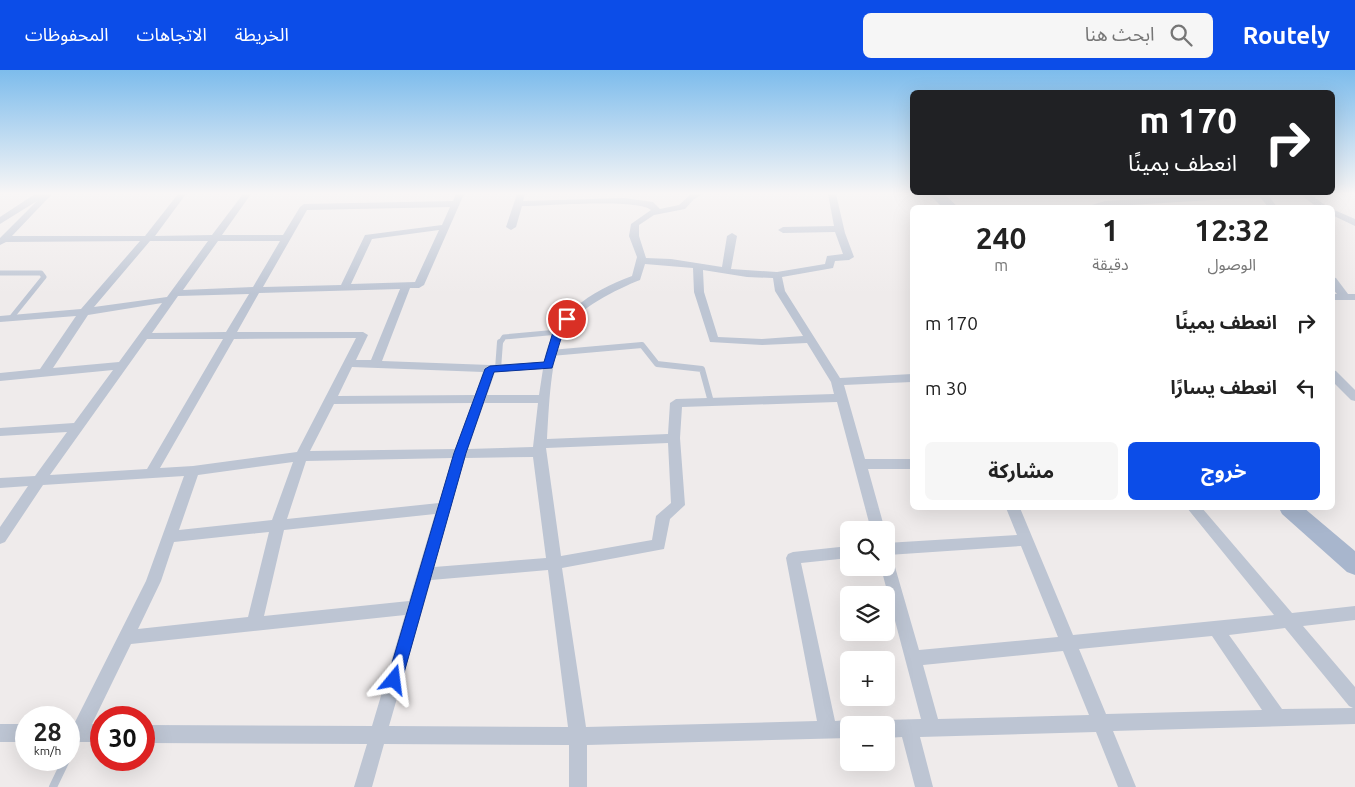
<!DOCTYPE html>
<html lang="ar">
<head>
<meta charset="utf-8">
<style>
	:root { --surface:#fff; --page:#f6f6f6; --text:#222; --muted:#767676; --accent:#0c4de8 }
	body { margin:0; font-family:Ubuntu,"Noto Sans Arabic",sans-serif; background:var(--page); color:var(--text); direction:rtl; height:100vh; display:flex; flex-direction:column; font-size:19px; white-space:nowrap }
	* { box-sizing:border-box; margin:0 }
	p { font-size:16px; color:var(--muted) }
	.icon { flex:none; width:28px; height:28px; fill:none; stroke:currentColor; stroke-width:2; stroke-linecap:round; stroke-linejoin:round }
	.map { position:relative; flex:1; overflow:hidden; direction:ltr }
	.side { position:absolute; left:910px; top:135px; width:425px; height:305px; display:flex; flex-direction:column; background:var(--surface); border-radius:8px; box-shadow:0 5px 20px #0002; direction:rtl }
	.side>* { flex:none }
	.hud { position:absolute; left:910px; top:20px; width:425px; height:105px; border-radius:8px; box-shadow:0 5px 20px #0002; direction:rtl; background:#202124; color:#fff; overflow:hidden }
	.controls { position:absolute; left:840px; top:451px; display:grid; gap:10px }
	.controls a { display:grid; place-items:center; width:55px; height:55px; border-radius:8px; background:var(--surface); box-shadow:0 5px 20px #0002; font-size:25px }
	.speed { position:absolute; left:15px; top:636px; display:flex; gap:10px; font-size:25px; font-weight:700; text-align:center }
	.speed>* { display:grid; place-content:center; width:65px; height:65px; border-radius:50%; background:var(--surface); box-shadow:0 5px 20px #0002; line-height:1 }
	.speed small { font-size:12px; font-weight:400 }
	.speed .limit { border:8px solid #d22; background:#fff; color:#111 }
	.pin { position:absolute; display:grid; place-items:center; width:42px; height:42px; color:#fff; margin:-21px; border:2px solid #fff; border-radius:50%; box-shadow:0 1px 5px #0007 }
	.me { position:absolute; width:55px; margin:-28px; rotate:16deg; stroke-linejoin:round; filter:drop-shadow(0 0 4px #0008) }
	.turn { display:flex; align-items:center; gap:18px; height:105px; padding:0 15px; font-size:22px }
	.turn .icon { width:65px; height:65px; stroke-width:2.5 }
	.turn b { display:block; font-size:35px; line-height:42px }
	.eta { display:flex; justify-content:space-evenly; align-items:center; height:85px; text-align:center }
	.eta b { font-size:30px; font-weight:700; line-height:35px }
	.action { display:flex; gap:10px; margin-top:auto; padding:10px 15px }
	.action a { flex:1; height:58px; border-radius:8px; background:var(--accent); color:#fff; font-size:20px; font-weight:700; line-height:58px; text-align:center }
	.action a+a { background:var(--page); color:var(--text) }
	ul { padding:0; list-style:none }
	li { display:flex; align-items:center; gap:15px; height:65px; padding:0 15px }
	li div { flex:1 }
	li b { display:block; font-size:19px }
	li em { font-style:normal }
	header { display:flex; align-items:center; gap:30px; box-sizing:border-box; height:70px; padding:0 25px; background:var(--accent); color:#fff }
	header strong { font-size:24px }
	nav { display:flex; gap:28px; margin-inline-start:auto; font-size:18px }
	.search { width:350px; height:45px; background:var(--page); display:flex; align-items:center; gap:12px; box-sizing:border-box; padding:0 18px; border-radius:8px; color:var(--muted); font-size:19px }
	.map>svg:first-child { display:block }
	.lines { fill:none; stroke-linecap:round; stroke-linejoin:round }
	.service-far2 { stroke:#bdc5d3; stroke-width:5 }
	.service-far1 { stroke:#bdc5d3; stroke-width:6 }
	.service { stroke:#bdc5d3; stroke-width:8 }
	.minor { fill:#bdc5d3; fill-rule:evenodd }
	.primary { fill:#a8b6cd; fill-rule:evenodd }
	.route { fill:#0c4de8; stroke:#083297 }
</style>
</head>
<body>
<header>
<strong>Routely</strong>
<div class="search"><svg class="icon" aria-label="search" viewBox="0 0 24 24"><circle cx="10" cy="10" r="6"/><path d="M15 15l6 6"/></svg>ابحث هنا</div>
<nav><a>الخريطة</a><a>الاتجاهات</a><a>المحفوظات</a></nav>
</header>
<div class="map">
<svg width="1355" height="717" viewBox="0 0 1355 717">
	<rect width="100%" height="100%" fill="#efebeb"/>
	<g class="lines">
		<path class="service-far2" d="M0 203H41L44 207 11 248
			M500 273 504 267 558 262"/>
		<path class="service-far1" d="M551 283 642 275 657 294 702 299 711 332
			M498 299 500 272"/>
		<path class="service" d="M69 684 79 664
			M53 717 66 690"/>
		<path class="minor" d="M35 124H52L12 166H145L178 124H186L155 166 212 165 243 124H251L222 165H283L300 137 304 134 453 131 456 124H464L424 215 419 218H410L382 291 490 295 544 292C552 245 590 222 632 206L637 187 629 166 631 154 651 140C639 128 543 136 522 136L516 157 511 160 506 157 517 124H525L523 131 624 128 653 132 660 139 679 135 691 124H703L694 129 685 139 654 145 639 155V166L646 188 671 189 722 197 727 166 732 163 737 166 731 199 777 202 825 194 827 186 843 184 835 162 783 163 778 160 783 157 834 156 828 124H836L845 163 854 187 849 190 835 191 833 198 782 207 785 221 840 308 912 304V312L844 315 865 389H912V399H868L885 460H871L837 332 682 337 680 368 685 435 670 449 664 479 562 498 586 657 817 651 786 488 788 484 793 482 849 476V488L801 493 835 651 849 650 856 655H849V668L587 675V717H569V675L384 674 372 717H354L367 674 144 673V655L372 656 405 545 131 574 92 654H101V672H69V654H74L146 511 184 406 43 415 5 472 0 474V457L28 416 0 418V408L35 406 67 362 0 366V358L74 353 113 300 0 311V303L40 299 76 246 0 252V246L81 239 140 171 6 172 0 175V168L37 131 0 154V147ZM450 137 442 155 365 165 341 215 263 217 307 140ZM439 160 415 212 351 214 372 169ZM150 171H208L167 227 94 237ZM218 171H280L253 217 183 220ZM645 194 693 198 694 222 710 272 762 275 807 273 831 312 834 324 676 329 670 333 668 364 547 369C549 340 550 285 565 260 577 239 617 219 640 210ZM703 200 747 207 773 208 775 221 803 266 762 269 718 267 704 222ZM400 219 371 290H356L368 265 363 262H237L259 223ZM249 224 226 262 152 263 178 226ZM162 233 119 292 53 298 88 245ZM356 268 297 382 193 396 160 398 234 269ZM147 269H223L147 399 50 405ZM352 297 483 302 475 325 338 326ZM543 299 539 325H487L495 302ZM472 333 455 379 310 381 334 334ZM484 333H538L533 377 468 379ZM668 373 671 433 656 446 652 470 561 486 546 378ZM533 387 546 488 434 497 465 388ZM452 388 439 433 287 449 306 391ZM293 392 272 450 179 460 198 405ZM435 444 409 531 264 546 284 460ZM269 462 248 547 138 559 161 511 174 472ZM548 500 568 657 389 656 431 510Z
			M1221 124H1267L1278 138H1269L1260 127 1082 138 1105 131Z
			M1300 124H1310L1329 138H1318Z
			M1332 139 1355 149V156L1332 145Z
			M1332 207 1336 208 1348 224H1355V230H1332V224H1337L1332 218Z
			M1332 300 1336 301 1355 320V331L1351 330 1332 311Z
			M1006 438H1020L1073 565 1274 545 1187 438H1202L1292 543 1355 536V550L1303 556 1355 617V654L1113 661 1136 717H1118L1096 662 920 667 933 717H915L902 667 886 668V655H879L886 650 921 649 881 498H886V473L1017 465ZM1021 476 1058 567 919 580 893 490 888 485ZM1285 558 1349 636 1353 638 1282 639 1229 565ZM1212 566 1262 640 1106 644 1079 579ZM1063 581 1089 645 938 649 923 595Z
			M0 654H26V672H0Z"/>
		<path class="primary" d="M929 124H944L959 138H943Z
			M1279 438H1304L1355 481V505L1347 502 1282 444Z"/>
	</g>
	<linearGradient id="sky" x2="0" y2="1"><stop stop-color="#7dbcec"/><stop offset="0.55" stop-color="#f8f6f6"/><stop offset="1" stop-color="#f8f6f6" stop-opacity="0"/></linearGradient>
	<rect width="1355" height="224" fill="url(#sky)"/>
	<path class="route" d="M563 247 572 249 563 262 552 298 494 302 466 383 402 610 400 615 394 617 389 615 387 610 454 383 485 299 490 296 544 292 553 262Z"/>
</svg>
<div class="controls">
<a><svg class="icon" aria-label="search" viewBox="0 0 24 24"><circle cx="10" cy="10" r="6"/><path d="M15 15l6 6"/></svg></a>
<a><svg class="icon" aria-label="layers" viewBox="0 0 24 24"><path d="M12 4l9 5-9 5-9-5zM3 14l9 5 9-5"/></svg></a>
<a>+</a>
<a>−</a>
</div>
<div class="speed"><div>28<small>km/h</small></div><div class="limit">30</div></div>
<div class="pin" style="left:567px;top:249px;background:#d93025"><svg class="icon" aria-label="arrive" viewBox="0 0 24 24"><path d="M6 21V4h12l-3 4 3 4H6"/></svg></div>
<svg class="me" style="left:394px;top:610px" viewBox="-20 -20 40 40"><path d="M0-17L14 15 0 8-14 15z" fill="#0c4de8" stroke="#fff" stroke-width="4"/></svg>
<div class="hud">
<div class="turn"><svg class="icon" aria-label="right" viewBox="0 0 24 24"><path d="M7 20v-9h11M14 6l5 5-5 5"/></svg><div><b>170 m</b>انعطف يمينًا</div></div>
</div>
<section class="side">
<div class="eta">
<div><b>12:32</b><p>الوصول</p></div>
<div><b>1</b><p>دقيقة</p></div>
<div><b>240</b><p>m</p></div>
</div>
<ul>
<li><svg class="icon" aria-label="right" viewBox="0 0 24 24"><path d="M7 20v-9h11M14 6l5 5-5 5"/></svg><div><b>انعطف يمينًا</b></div><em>170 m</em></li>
<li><svg class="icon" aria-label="left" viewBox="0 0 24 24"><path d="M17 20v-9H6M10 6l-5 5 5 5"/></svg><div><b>انعطف يسارًا</b></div><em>30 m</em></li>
</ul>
<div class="action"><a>خروج</a><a>مشاركة</a></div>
</section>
</div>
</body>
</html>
